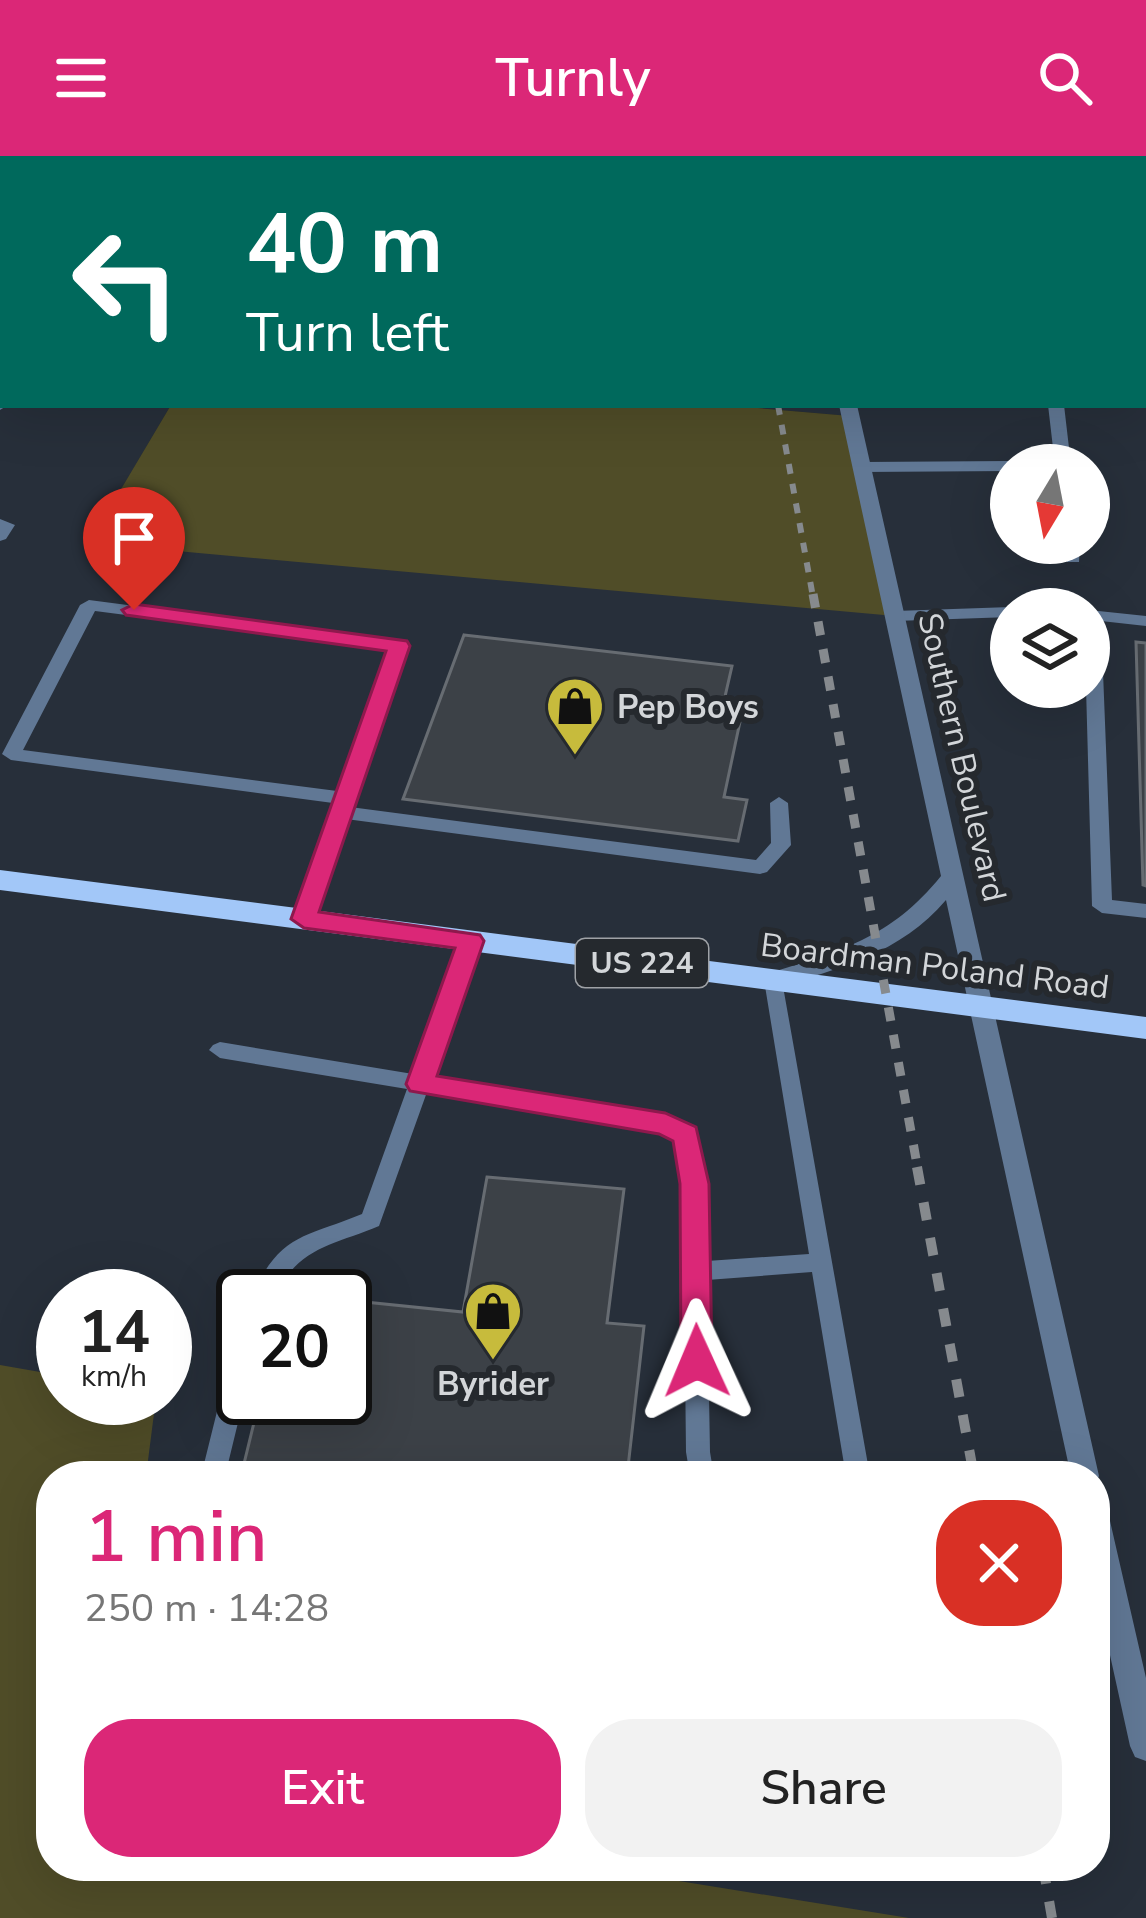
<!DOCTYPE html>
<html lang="en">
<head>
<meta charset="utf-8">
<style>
	:root { --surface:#fff; --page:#f2f2f2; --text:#222; --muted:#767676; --accent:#db2777 }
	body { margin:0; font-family:"Nunito Sans",sans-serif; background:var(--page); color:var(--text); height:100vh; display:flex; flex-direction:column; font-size:45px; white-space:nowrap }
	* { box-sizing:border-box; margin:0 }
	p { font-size:39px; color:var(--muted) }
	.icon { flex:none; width:66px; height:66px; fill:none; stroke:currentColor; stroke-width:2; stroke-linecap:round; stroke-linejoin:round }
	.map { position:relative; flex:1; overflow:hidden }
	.side { position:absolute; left:36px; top:1305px; width:1074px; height:420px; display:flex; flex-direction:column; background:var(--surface); border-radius:48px; box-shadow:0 12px 48px #0002 }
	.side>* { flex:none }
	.hud { position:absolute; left:0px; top:0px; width:1146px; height:252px; box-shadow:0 12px 48px #0002; background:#00695c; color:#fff; overflow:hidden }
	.needle { width:78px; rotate:190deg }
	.controls { position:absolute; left:990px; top:288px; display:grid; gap:24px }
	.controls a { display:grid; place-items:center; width:120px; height:120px; border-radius:50%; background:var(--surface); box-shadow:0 12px 48px #0002; font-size:60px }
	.speed { position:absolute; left:36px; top:1113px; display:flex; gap:24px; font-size:60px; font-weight:700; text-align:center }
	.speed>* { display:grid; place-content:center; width:156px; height:156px; border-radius:50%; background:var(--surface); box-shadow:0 12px 48px #0002; line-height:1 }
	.speed small { font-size:30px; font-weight:400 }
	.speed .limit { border:6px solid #111; border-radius:18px; background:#fff; color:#111 }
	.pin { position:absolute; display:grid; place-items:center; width:102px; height:102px; color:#fff; margin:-123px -51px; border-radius:50% 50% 50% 0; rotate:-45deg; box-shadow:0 0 12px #0007 }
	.pin .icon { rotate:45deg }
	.me { position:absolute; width:132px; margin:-66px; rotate:359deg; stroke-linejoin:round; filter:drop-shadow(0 0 9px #0008) }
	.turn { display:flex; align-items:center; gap:42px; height:252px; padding:0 48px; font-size:54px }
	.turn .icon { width:156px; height:156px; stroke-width:2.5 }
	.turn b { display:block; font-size:84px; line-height:102px }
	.round { display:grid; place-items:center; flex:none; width:126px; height:126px; border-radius:48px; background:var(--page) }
	.overview { display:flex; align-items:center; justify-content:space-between; height:204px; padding:0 48px }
	h1 { font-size:72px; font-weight:600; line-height:90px; color:var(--accent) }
	.primary-button { display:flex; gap:24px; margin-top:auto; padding:24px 48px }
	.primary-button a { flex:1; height:138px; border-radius:48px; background:var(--accent); color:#fff; font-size:48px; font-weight:600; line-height:138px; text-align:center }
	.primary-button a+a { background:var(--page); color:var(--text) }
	header { display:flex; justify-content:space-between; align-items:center; height:156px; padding:0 48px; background:var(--accent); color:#fff; font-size:54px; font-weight:600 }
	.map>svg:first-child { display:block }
	.built { fill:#272f3a; fill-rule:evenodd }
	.green { fill:#504d28 }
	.building { fill:#3c4147; stroke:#676c72; stroke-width:3 }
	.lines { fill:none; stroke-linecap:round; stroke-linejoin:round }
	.service { fill:#617895; fill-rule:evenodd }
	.tertiary { fill:#617895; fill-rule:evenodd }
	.primary { fill:#a2c7f8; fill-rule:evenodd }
	.rail-far2 { stroke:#868a8e; stroke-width:6; stroke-dasharray:10 10; stroke-linecap:butt }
	.rail-far1 { stroke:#868a8e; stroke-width:9; stroke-dasharray:14 14; stroke-linecap:butt }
	.rail { stroke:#868a8e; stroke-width:10; stroke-dasharray:18 18; stroke-linecap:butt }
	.route { fill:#db2777; stroke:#8e194d; stroke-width:3 }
	.labels { text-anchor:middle; stroke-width:12; stroke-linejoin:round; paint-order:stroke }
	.shield { fill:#25292e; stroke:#9fa2a6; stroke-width:3 }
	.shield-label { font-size:30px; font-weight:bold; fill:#d3d6d9 }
	.poi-label { font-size:33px; font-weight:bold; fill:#d3d6d9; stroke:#25292e; text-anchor:start }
	.street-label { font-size:33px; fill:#d3d6d9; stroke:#25292e }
</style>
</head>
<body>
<header><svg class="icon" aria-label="menu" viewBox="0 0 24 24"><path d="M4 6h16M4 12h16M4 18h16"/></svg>Turnly<svg class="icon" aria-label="search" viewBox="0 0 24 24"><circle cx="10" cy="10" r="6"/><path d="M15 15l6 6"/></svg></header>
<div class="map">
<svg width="1146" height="1762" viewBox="0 0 1146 1762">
	<rect width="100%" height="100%" fill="#25292e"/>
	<path class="built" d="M792 0H1146V1762H0V90L3 249H171L90 386 850 260 722 249H1143V3ZM1011 309H1089V387H1011ZM1011 453H1089V531H1011ZM63 1140H165V1242H63ZM243 1140H345V1242H243ZM51 1320H1095V1710H51Z"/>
	<path class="green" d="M0 0H792V3H3V90Z
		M171 249H722L850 260 895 460 89 387Z
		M0 1209 63 1220V1242H156L146 1320H51V1710H586L909 1762H0Z"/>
	<path class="building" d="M464 479 732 510 721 558 741 561 724 641 747 644 738 685 403 643Z
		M1136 486 1146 487V730L1143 729Z
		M487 1021 624 1033 607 1167 644 1170 627 1320H241L260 1242H345V1144L463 1156Z"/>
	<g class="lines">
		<path class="service" d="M1006 0H1062L1065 3H1009Z
			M1116 0H1130V3H1116Z
			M0 102H3V110H0Z
			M3 240V249H8L0 254V241Z
			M1048 249H1064L1071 309H1055Z
			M1011 305 1018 309H1011V315L862 316 854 311 862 306Z
			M0 363 15 369 6 383 0 385Z
			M1064 387H1080L1079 406H1067Z
			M89 444 405 485 408 489 350 651 756 704 771 687 770 647 779 641 788 647 791 689 767 716 760 718 346 663 314 763 311 768H297L294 763 333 647 11 604 2 598 80 449ZM95 455 389 493 337 635 23 594Z
			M1011 451 1018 453H1011V461L895 465 886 460 895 455Z
			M1089 454 1146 460V470L1101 465 1112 744 1146 748V762L1102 757 1092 750 1086 531H1089Z
			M471 778 481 785 433 921 665 960 694 973 705 1028 707 1105 809 1098 764 824 774 817 781 819 870 1320H846L812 1116 707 1124 710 1296 714 1320H690L686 1296 683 1028 676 984 660 976 427 936 379 1070C334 1089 297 1091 276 1140H252C280 1077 304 1082 362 1058L407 933 220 902 209 894 213 889 220 886 413 918 461 785Z
			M243 1189 244 1242 225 1320H201L231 1199 235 1192Z"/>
		<path class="tertiary" d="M785 0H799V3H785Z
			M839 249H857L1099 1320 1095 1329V1320H1071L946 744C901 797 839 813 774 832L762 824 766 818C839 796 891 782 941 720Z
			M1095 1352 1105 1356 1110 1365 1146 1522V1605L1135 1601 1130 1590 1095 1431Z"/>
		<path class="primary" d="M0 714 1146 861V883L0 734Z"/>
		<path class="rail-far2" d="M778 249 813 441"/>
		<path class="rail-far1" d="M813 438 918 1014"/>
		<path class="rail" d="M917 1011 974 1320
			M1043 1710 1052 1762"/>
	</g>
	<path class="route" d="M134 448 407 485 410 490 319 756 480 779 484 785 437 920 665 957 696 971 709 1028 712 1205 708 1215 697 1218 686 1215 681 1205 680 1028 673 985 659 978 410 935 406 928 455 792 304 772 291 763 386 495 126 459 122 454Z"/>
	<defs>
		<symbol id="shop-pin" viewBox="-11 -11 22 30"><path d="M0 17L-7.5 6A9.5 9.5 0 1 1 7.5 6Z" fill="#c7bb3c" stroke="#25292e"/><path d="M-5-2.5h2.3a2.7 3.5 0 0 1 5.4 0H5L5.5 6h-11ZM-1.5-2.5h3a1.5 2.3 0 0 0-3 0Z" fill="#111"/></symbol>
	</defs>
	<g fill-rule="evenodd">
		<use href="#shop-pin" x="542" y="517" width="66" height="90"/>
		<use href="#shop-pin" x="460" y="1122" width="66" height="90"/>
	</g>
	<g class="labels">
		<rect class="shield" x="576" y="783" width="132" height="48" rx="9"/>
		<g class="shield-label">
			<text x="642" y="817">US 224</text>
		</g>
		<g class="poi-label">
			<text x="617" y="562">Pep Boys</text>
			<text x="493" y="1239" text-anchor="middle">Byrider</text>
		</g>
		<g class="street-label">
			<text transform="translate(963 601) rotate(77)" y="12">Southern Boulevard</text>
			<text transform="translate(935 809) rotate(7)" y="12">Boardman Poland Road</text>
		</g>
	</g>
</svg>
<div class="controls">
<a><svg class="needle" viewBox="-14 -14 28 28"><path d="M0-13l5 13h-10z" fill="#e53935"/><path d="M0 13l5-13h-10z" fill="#767676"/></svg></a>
<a><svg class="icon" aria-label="layers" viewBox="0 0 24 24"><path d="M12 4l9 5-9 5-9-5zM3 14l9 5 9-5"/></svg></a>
</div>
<div class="speed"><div>14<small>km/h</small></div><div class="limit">20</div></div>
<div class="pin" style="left:134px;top:454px;background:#d93025"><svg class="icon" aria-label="arrive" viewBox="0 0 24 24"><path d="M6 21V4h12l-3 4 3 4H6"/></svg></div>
<svg class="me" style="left:697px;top:1205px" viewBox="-20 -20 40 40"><path d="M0-17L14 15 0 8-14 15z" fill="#db2777" stroke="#fff" stroke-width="4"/></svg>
<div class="hud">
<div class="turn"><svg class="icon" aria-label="left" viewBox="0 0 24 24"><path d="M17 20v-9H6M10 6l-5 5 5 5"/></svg><div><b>40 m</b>Turn left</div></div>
</div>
<section class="side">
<div class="overview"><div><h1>1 min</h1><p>250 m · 14:28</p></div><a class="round" style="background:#d93025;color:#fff"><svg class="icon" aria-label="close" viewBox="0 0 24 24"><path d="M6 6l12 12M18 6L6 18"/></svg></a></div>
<div class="primary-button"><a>Exit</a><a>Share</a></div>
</section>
</div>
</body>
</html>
